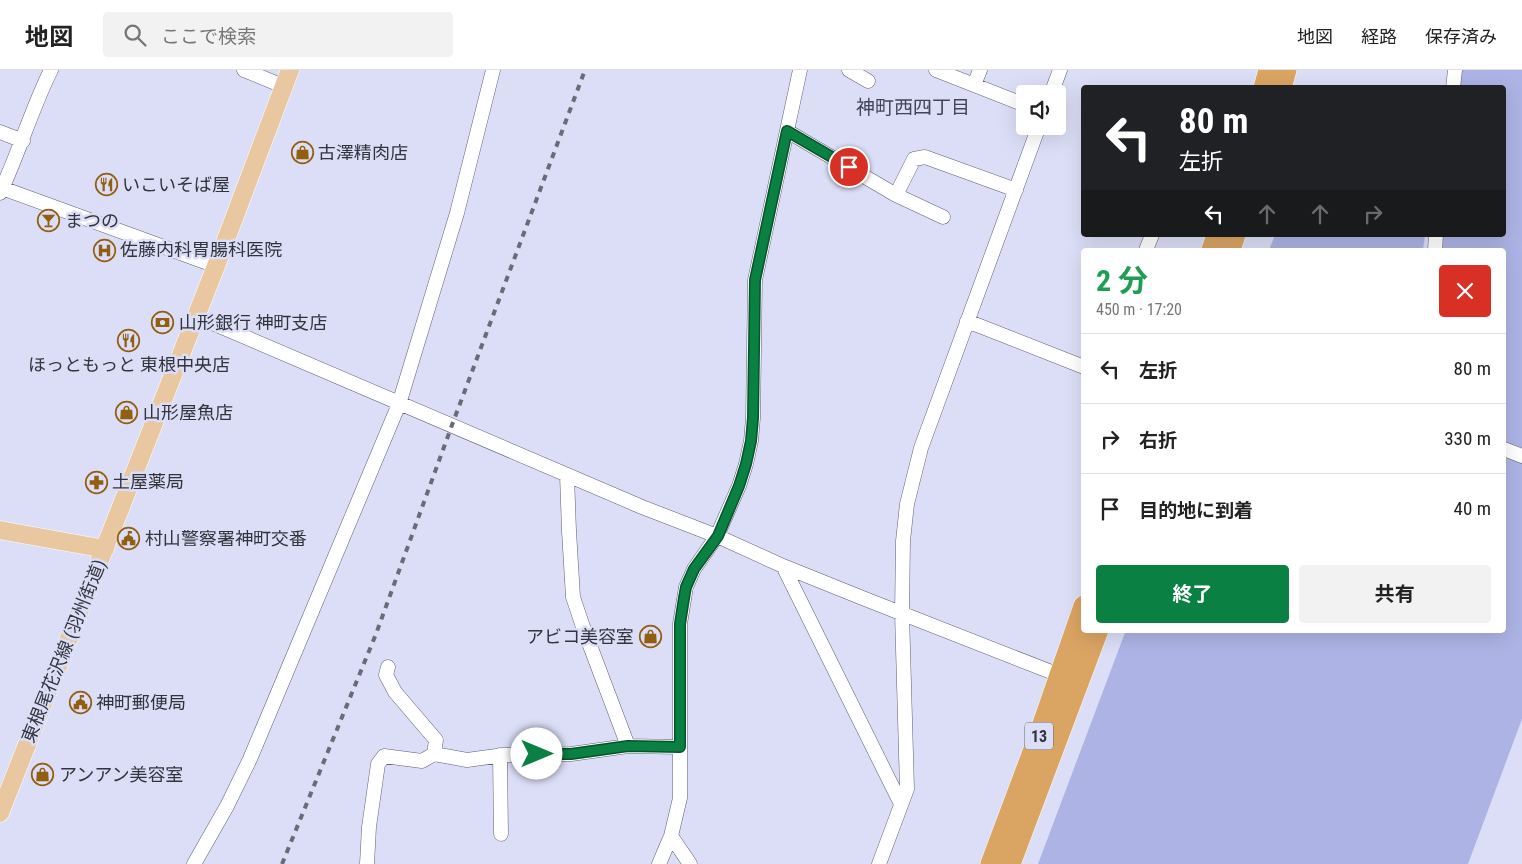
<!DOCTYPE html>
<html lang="ja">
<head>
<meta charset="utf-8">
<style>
	:root { --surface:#fff; --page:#f2f2f2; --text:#222; --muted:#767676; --line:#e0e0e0; --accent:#0b8043 }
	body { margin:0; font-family:"Roboto Condensed","Noto Sans JP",sans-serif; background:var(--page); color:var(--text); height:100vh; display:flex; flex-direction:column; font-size:19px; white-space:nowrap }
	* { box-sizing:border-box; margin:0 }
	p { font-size:16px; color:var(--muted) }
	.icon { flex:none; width:28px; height:28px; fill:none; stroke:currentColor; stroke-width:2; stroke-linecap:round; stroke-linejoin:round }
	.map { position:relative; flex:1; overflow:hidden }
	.sheet { position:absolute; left:1081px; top:178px; width:425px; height:385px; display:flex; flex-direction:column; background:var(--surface); border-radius:5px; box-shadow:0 5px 20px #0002 }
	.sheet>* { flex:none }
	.top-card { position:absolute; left:1081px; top:15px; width:425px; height:152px; border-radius:5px; box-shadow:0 5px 20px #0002; background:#202124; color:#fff; overflow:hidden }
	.controls { position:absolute; left:1016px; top:15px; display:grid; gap:10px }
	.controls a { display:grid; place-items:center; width:50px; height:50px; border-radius:5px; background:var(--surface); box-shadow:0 5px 20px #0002; font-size:25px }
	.pin { position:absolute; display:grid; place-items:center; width:42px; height:42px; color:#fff; margin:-21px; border:2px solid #fff; border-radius:50%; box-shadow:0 1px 5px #0007 }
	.me { position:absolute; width:55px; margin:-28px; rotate:90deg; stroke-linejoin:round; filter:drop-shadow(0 0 4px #0008) }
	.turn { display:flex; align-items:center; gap:18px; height:105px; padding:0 15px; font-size:22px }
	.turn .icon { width:65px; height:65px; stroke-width:2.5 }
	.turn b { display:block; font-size:35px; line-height:42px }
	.lanes { display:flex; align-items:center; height:48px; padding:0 15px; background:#0003; justify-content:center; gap:25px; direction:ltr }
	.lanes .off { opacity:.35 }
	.round { display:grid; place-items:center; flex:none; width:52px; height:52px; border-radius:5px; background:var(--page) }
	.summary { display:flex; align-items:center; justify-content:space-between; height:85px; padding:0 15px }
	h1 { font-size:30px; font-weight:700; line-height:38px; color:#1e9e55 }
	.action { display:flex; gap:10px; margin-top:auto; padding:10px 15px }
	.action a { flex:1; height:58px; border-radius:5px; background:var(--accent); color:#fff; font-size:20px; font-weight:700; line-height:58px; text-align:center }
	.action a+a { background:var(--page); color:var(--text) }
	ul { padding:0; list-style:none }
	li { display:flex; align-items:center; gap:15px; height:70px; padding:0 15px; border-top:1px solid var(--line) }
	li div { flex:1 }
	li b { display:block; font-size:19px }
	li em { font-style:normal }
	header { display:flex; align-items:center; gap:30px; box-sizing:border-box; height:70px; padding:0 25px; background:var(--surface); border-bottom:1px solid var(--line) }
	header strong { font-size:24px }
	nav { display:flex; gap:28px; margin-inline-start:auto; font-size:18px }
	.search { width:350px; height:45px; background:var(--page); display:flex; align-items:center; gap:12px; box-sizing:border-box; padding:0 18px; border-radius:5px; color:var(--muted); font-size:19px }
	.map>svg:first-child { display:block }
	.green { fill:#adb3e4 }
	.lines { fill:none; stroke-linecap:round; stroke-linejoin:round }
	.minor-casing { stroke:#5d6074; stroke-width:15 }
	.major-casing { stroke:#fff; stroke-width:19 }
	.highway-casing { stroke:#fff; stroke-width:22 }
	.minor { stroke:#fff; stroke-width:14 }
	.major { stroke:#e9c8a1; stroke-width:18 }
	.highway { stroke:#daa463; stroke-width:21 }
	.rail { stroke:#696b79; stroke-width:4; stroke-dasharray:6 6; stroke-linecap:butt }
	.route-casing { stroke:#07532c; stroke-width:12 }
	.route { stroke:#0b8043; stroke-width:9 }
	.labels { text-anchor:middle; stroke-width:5; stroke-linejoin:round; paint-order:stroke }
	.shield { fill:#dbdef6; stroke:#656674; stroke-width:1 }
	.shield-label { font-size:16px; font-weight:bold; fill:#32333c }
	.poi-label { font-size:18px; fill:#32333c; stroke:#dbdef6; text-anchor:start }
	.street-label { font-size:18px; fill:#32333c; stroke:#dbdef6 }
	.neighbourhood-label { font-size:19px; fill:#424558; stroke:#dbdef6 }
</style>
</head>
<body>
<header>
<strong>地図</strong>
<div class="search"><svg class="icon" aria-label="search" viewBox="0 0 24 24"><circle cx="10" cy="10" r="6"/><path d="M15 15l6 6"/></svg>ここで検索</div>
<nav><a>地図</a><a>経路</a><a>保存済み</a></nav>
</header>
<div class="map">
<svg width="1522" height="794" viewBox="0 0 1522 794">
	<rect width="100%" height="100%" fill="#dbdef6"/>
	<path class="green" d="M1460 0H1522V379L1504 372V180H1439L1441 165H1504V18L1458 17Z
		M1275 165H1425L1423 180H1269Z
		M1504 386 1522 393V649L1468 794H1038L1126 560H1504Z"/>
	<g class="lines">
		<defs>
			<path id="minor" d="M244 0 283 16
				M849 0 868 11
				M936 0 1025 35
				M974 15 980 0
				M1453 18 1455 0
				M1051 24 1060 0
				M787 61 896 125 943 147
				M0 62 23 71
				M2 118 216 196
				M0 123C19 83 31 40 51 0
				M896 125 914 89 925 87 1016 120
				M1146 180 1152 165
				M1435 180 1436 165
				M196 246 642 437 717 466 783 496 865 529 1059 605
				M967 251 1084 297
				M1504 379 1522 386
				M567 405 569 461 573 527 583 557 628 676
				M783 496 901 734
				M388 597 386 605 395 622 436 670 434 684
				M500 685 501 764
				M671 766 690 794
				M194 794 227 736 250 689 399 334 457 143 493 0
				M367 794 369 757 378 694 384 686 422 691 434 684 467 690 504 685 571 684 628 676 680 677
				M659 794 671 766 680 728V554L686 517 694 499 717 466 739 416 746 394 751 371 753 348 755 210 800 0
				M879 794 907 719 902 543 903 471 907 434 921 378 1039 56"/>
			<path id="major" d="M0 460 105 479
				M0 743 216 196 290 0"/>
			<path id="highway" d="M1264 18 1269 0
				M1281 18 1286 0
				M1212 180 1217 165
				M1230 180 1235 165
				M991 794 1036 674 1084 536
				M1010 794 1098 560"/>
		</defs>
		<use href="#minor" class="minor-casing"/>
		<use href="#major" class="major-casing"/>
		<use href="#highway" class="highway-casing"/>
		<use href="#minor" class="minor"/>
		<use href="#major" class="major"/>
		<use href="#highway" class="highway"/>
		<path class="rail" d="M282 794 376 564 452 355 585 0"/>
	</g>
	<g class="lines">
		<defs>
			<path id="route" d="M537 684H571L628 676 680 677V554L684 528 686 517 694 499 718 466 739 416 746 394 751 371 753 348 755 210 787 61 849 97"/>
		</defs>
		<use href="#route" class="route-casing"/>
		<use href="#route" class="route"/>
	</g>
	<defs>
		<symbol id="shop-ring" viewBox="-11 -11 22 22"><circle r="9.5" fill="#dbdef6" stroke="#925e10" stroke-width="1.5"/><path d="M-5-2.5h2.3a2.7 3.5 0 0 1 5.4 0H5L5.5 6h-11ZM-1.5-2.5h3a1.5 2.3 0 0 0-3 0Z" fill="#925e10"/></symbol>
		<symbol id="restaurant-ring" viewBox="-11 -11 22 22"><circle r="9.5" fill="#dbdef6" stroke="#925e10" stroke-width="1.5"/><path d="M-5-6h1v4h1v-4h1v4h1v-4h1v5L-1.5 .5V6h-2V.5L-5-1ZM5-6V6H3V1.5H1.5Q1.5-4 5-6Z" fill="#925e10"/></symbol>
		<symbol id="bar-ring" viewBox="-11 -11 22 22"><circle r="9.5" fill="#dbdef6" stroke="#925e10" stroke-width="1.5"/><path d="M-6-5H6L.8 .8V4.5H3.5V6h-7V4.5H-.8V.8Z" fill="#925e10"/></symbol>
		<symbol id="hospital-ring" viewBox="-11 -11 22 22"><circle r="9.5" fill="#dbdef6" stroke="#925e10" stroke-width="1.5"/><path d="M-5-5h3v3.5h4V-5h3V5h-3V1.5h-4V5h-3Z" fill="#925e10"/></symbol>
		<symbol id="bank-ring" viewBox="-11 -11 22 22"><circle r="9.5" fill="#dbdef6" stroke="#925e10" stroke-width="1.5"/><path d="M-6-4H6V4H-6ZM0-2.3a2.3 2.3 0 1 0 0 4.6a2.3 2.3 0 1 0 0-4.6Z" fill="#925e10"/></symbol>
		<symbol id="pharmacy-ring" viewBox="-11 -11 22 22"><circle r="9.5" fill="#dbdef6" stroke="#925e10" stroke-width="1.5"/><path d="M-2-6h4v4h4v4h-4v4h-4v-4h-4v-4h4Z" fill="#925e10"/></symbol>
		<symbol id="civic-ring" viewBox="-11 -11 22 22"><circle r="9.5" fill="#dbdef6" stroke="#925e10" stroke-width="1.5"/><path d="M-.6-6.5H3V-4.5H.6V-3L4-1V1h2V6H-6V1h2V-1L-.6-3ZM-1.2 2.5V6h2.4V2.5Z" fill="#925e10"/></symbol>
	</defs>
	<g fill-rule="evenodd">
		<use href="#shop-ring" x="290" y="70" width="25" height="25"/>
		<use href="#restaurant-ring" x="94" y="102" width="25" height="25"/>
		<use href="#bar-ring" x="36" y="138" width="25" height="25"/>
		<use href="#hospital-ring" x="92" y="168" width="25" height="25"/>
		<use href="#bank-ring" x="150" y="240" width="25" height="25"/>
		<use href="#restaurant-ring" x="116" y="258" width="25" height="25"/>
		<use href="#shop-ring" x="114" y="330" width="25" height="25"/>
		<use href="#pharmacy-ring" x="84" y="400" width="25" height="25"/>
		<use href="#civic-ring" x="116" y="456" width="25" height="25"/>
		<use href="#shop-ring" x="638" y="554" width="25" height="25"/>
		<use href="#civic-ring" x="68" y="620" width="25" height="25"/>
		<use href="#shop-ring" x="30" y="692" width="25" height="25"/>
	</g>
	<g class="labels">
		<rect class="shield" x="1025" y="652.5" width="28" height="27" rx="4"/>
		<g class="shield-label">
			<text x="1039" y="672">13</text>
		</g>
		<g class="poi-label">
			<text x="318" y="89">古澤精肉店</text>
			<text x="122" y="121">いこいそば屋</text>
			<text x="65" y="157">まつの</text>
			<text x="120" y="186">佐藤内科胃腸科医院</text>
			<text x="179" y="259">山形銀行 神町支店</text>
			<text x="129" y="301" text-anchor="middle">ほっともっと 東根中央店</text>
			<text x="143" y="349">山形屋魚店</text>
			<text x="112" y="418">土屋薬局</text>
			<text x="145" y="475">村山警察署神町交番</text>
			<text x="634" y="573" text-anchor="end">アビコ美容室</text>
			<text x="96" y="639">神町郵便局</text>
			<text x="59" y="711">アンアン美容室</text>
		</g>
		<g class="street-label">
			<text transform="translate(64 581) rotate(-68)" y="6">東根尾花沢線 (羽州街道)</text>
		</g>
		<g class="neighbourhood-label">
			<text x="913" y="44">神町西四丁目</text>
		</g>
	</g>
</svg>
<div class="controls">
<a><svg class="icon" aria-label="sound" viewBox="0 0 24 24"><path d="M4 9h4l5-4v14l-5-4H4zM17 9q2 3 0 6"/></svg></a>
</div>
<div class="pin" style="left:849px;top:97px;background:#d93025"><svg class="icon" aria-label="arrive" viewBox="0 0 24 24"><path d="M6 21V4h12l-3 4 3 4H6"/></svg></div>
<svg class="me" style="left:537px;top:684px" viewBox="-20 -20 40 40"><circle r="19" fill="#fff"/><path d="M0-13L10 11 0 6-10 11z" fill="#0b8043"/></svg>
<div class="top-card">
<div class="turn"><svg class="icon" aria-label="left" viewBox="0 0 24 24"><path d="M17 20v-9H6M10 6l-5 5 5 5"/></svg><div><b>80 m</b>左折</div></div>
<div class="lanes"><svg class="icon" aria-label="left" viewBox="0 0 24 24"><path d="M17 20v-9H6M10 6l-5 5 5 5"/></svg><svg class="icon off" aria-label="ahead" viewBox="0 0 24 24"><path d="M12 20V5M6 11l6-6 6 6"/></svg><svg class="icon off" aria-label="ahead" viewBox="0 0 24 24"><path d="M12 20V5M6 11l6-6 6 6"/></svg><svg class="icon off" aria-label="right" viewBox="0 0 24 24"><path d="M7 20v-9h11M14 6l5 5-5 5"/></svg></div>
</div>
<section class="sheet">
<div class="summary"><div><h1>2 分</h1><p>450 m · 17:20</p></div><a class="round" style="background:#d93025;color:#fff"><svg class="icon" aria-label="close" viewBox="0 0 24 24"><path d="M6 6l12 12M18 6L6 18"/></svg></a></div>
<ul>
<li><svg class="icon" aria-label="left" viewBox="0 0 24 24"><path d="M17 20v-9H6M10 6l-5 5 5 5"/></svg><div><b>左折</b></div><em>80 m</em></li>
<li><svg class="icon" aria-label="right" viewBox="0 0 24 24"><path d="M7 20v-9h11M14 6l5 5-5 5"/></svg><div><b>右折</b></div><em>330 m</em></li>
<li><svg class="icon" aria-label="arrive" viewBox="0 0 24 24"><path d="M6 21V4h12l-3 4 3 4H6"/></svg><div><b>目的地に到着</b></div><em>40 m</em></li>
</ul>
<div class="action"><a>終了</a><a>共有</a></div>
</section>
</div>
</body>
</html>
